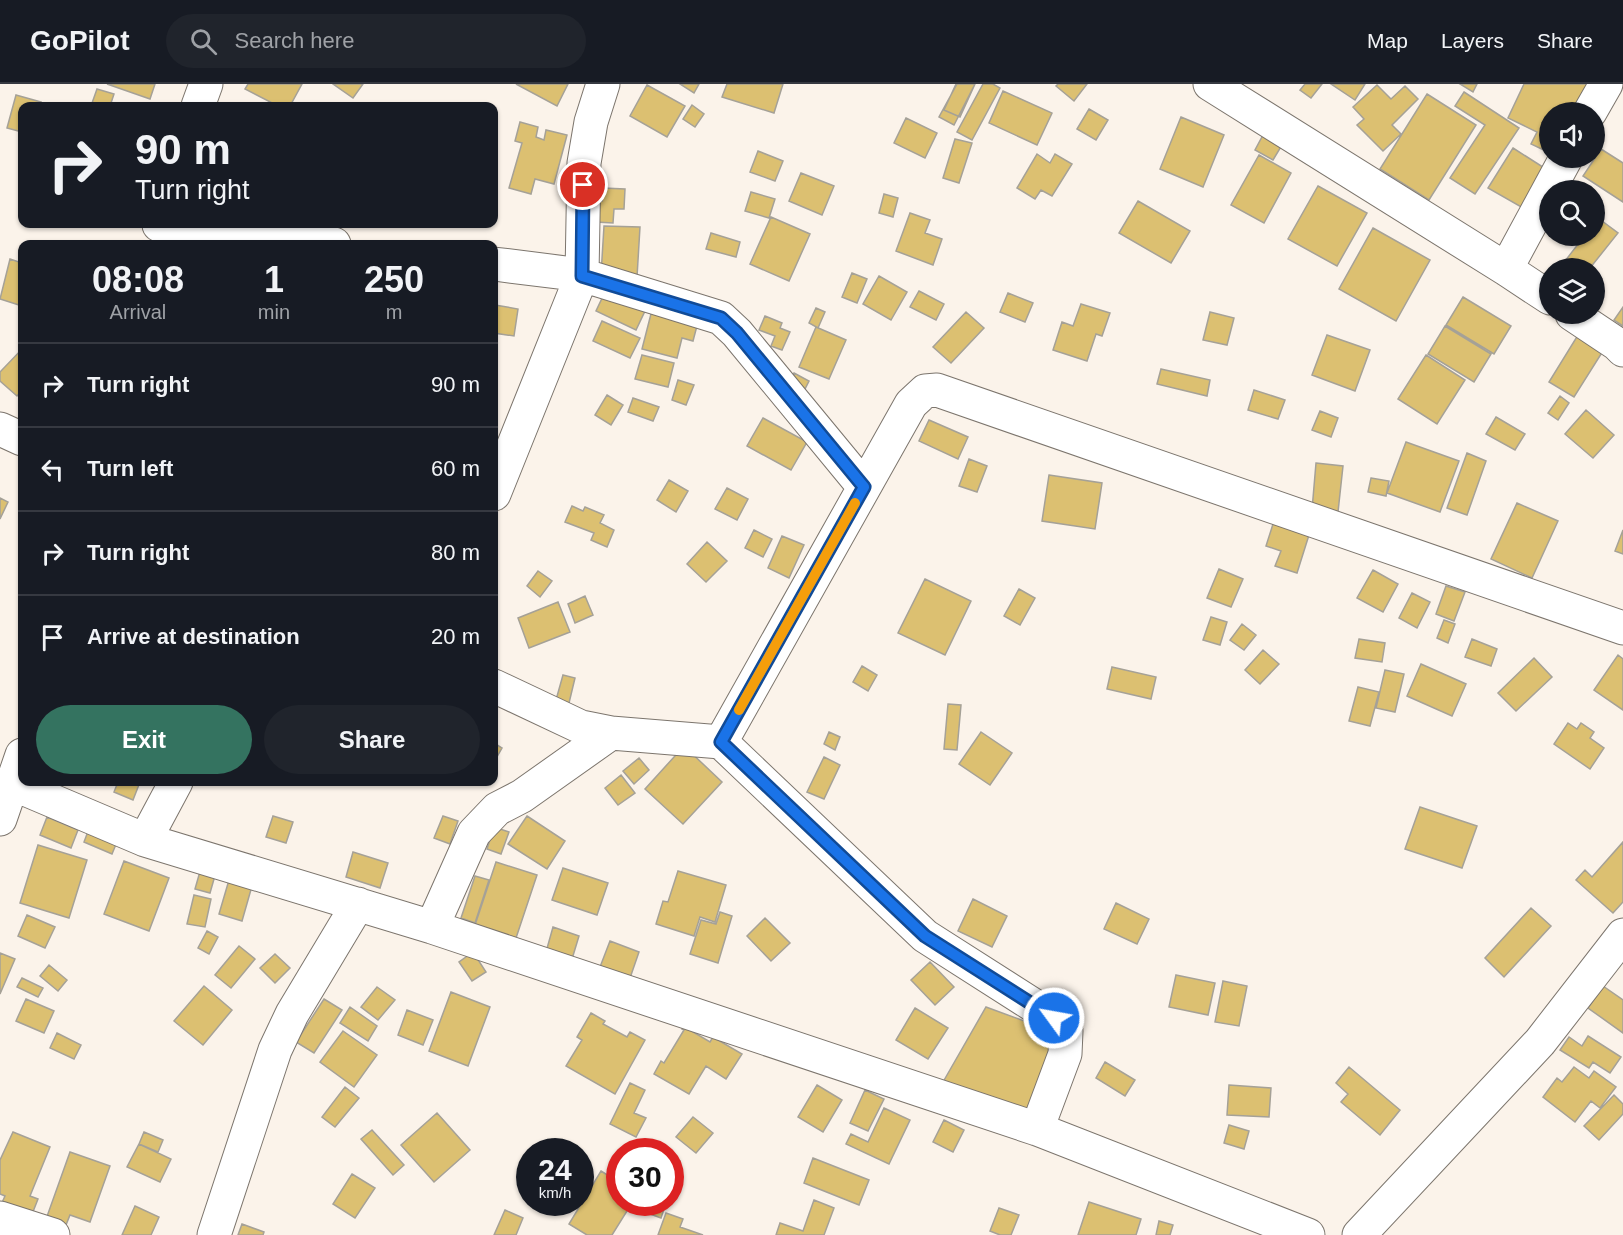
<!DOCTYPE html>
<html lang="en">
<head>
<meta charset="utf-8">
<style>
	:root { --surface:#171b24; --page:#20242c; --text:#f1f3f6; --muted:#9ea1a6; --line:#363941; --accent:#347360 }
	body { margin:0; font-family:Helvetica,sans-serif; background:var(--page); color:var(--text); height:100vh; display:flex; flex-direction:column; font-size:22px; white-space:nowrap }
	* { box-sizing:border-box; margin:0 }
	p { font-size:20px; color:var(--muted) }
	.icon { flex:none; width:33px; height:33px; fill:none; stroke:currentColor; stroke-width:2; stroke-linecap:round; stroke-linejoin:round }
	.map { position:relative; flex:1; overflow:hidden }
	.sheet { position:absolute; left:18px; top:156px; width:480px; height:546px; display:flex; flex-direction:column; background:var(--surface); border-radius:12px; box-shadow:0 2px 4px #0004 }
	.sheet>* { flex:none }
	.top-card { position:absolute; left:18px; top:18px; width:480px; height:126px; border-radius:12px; box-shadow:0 2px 4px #0004; background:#171b24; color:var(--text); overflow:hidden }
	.controls { position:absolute; left:1539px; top:18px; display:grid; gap:12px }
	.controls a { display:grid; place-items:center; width:66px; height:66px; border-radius:50%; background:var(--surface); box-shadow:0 2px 4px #0004; font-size:30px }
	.speed { position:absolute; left:516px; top:1054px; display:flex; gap:12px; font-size:30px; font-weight:700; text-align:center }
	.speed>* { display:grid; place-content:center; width:78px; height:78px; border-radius:50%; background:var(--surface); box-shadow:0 2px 4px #0004; line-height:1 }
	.speed small { font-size:15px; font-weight:400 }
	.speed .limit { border:9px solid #d22; background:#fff; color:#111 }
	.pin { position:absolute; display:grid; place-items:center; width:51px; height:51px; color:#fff; margin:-26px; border:3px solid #fff; border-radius:50%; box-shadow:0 2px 6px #0007 }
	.me { position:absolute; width:66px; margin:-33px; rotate:302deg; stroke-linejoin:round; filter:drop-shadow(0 0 4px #0008) }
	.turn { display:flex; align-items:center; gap:21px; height:126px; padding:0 18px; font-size:27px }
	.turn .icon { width:78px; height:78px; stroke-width:2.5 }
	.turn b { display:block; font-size:42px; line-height:51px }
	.eta { display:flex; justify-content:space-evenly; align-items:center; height:102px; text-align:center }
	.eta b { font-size:36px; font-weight:600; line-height:42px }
	.cta { display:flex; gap:12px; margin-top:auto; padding:12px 18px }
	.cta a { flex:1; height:69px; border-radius:36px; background:var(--accent); color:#fff; font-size:24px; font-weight:600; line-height:69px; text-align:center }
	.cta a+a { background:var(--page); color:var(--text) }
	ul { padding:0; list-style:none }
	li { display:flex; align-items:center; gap:18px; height:84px; padding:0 18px; border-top:2px solid var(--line) }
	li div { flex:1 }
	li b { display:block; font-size:22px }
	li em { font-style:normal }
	header { display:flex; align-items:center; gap:36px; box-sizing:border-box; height:84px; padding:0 30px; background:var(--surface); border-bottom:2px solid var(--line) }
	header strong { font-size:28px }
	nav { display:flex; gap:33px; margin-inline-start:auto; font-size:21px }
	.search { width:420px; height:54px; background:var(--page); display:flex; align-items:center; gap:15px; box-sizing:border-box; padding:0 21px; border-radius:33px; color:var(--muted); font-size:22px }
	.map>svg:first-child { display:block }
	.building { fill:#dcc071; stroke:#a5a197; stroke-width:1.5 }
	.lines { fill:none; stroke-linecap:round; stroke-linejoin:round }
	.street-casing { stroke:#7c756d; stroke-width:35 }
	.street { stroke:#fff; stroke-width:33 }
	.route-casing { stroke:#114b97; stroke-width:15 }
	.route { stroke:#1a73e8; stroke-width:10 }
	.slow { stroke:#f59e0b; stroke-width:10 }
</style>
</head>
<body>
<header>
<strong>GoPilot</strong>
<div class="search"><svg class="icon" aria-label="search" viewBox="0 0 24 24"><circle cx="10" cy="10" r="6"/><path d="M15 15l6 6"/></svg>Search here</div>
<nav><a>Map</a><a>Layers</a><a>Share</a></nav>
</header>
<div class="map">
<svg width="1623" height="1151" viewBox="0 0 1623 1151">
	<rect width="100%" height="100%" fill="#fbf3ea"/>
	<path class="building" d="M107 0H155L150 15Z
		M248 0H302L290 22H278L245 5Z
		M333 0H363L353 14Z
		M516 0H568L557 22Z
		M680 0H699L694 9Z
		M727 0H783L774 29 722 13Z
		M956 0H975L960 33 944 26Z
		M957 0H975L954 41 939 33Z
		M983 0H993L1000 4 972 56 957 48Z
		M1058 0H1087L1074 17 1056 2Z
		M1305 0H1322L1311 14 1300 6Z
		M1331 0H1365L1355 16Z
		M1460 0H1477L1473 8Z
		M1524 0H1592L1578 28H1550V69L1531 60 1537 48 1508 34Z
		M647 1 685 22 667 53 630 32Z
		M1377 1 1391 15 1405 2 1418 15 1392 41 1401 50 1383 67 1357 41 1364 35 1353 23Z
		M97 5 114 10 110 22H91Z
		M1003 7 1052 29 1037 61 989 39Z
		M1464 8 1519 44 1475 110 1450 94 1485 41 1455 22Z
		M1427 10 1476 41 1429 116 1380 85Z
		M16 11 41 18 39 22H22V48L7 44Z
		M692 21 704 30 695 43 683 35Z
		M1089 25 1108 36 1096 56 1077 45Z
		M1181 33 1224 51 1203 103 1160 85Z
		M906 34 937 49 925 74 894 59Z
		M520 38 538 43 536 53 544 56 546 46 567 51 554 100 535 95 531 110 509 104 522 59 515 57Z
		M1263 51 1282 61 1273 76 1255 66Z
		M955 55 972 59 959 99 943 94Z
		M1513 64 1546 85 1523 124 1488 104Z
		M1601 65 1623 79V118L1583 92Z
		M758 67 783 77 775 97 750 88Z
		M1037 70 1050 79 1055 70 1072 80 1052 112 1041 106 1035 115 1017 104Z
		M1259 71 1291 89 1264 139 1231 121Z
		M801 89 834 102 822 131 789 117Z
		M1318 102 1367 129 1337 182 1288 155Z
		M603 104 625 105 624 125H614L613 139 596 138V117H602Z
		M751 108 775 115 769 134 745 127Z
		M884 110 898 114 893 133 879 129Z
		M1138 117 1190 147 1171 179 1119 149Z
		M910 129 930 136 925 149 942 155 933 181 896 167Z
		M1594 131 1618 149 1590 184H1574L1565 177 1579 159 1569 152H1594Z
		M771 133 810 150 789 197 750 180Z
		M604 142 640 143 637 193 601 191Z
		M1373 144 1430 176 1396 237 1339 205Z
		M711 149 740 158 736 173 706 165Z
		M10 175 22 179V209L19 221 0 215Z
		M852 189 867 195 857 219 842 213Z
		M879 192 907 208 891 236 863 220Z
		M919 207 944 220 936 236 910 223Z
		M605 208 645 227 636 246 596 227Z
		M1008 209 1033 219 1025 238 1000 228Z
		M1463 213 1511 242 1494 270 1446 241Z
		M1081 220 1110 229 1102 252 1096 250 1087 277 1053 266 1062 238 1073 242Z
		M495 221 518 225 514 252 494 249Z
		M1623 223V242L1614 236Z
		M816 224 825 228 818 244 809 239Z
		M652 226 698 238 693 257 682 254 677 274 642 265Z
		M966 228 984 244 951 279 933 263Z
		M1210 228 1234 234 1227 261 1203 256Z
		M765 232 782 239 780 244 790 248 782 266 771 262 775 252 759 246Z
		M602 237 640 254 630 274 593 257Z
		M1445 242 1491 270 1474 298 1428 270Z
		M816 243 846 256 829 295 799 283Z
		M1327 251 1370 266 1355 307 1312 291Z
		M1578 251 1603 267 1574 313 1549 298Z
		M22 265V306L17 312 0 297V288Z
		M642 271 674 279 668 303 635 295Z
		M1426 271 1465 296 1437 340 1398 315Z
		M1161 285 1210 296 1207 312 1157 300Z
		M794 289 809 297 797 321 781 312Z
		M678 296 694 301 686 321 672 316Z
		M1254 306 1285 316 1278 335 1248 326Z
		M607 311 623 321 611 341 595 331Z
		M1560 312 1569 319 1558 336 1548 329Z
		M633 314 659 323 653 337 628 328Z
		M1586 326 1614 351 1593 374 1565 350Z
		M1320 327 1338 334 1331 353 1312 346Z
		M1496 333 1525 350 1515 366 1486 350Z
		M763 334 807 358 791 386 747 362Z
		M929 336 968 353 958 375 919 357Z
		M1406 358 1459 377 1440 428 1387 409Z
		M1467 369 1486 377 1467 431 1447 424Z
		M969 375 987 382 977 408 959 402Z
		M1316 379 1343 382 1338 428 1312 426Z
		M1049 391 1102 399 1095 445 1042 437Z
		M1371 394 1389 397 1386 412 1368 408Z
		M669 396 688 407 676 428 657 416Z
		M727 404 748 415 737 436 715 425Z
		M0 414 8 418 0 435Z
		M1517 419 1558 437 1532 494 1491 475Z
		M572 422 583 427 585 423 604 431 600 439 614 446 607 463 591 456 594 449 565 438Z
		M1273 440 1309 451 1297 489 1275 482 1281 467 1266 462Z
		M754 446 772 455 763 473 745 464Z
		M1623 446V470L1615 467Z
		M782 452 804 461 789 494 768 484Z
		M707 458 727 477 706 498 687 480Z
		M1219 485 1243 495 1231 523 1207 514Z
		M1373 486 1398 500 1383 528 1357 514Z
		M538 487 552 497 540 513 527 502Z
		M925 495 971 517 945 571 898 549Z
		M1446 502 1465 508 1454 537 1436 530Z
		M1019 505 1035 514 1020 541 1004 532Z
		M1412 509 1430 518 1417 544 1399 534Z
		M585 512 593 531 575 539 568 520Z
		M558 518 570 548 529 564 518 534Z
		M1211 533 1227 538 1220 561 1203 556Z
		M1444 536 1455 540 1448 559 1437 554Z
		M1242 540 1256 551 1244 566 1230 556Z
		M1359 555 1385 559 1382 578 1355 574Z
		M1472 555 1497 565 1491 582 1465 573Z
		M1263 566 1279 580 1260 600 1245 586Z
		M1618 571 1623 575V626L1594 606Z
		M1534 574 1552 593 1516 627 1498 609Z
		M1421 580 1466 600 1452 632 1407 612Z
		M862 582 877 591 868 607 853 598Z
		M1112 583 1156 593 1151 615 1107 605Z
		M1385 586 1404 590 1395 628 1376 624Z
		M563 591 575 594 569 619 556 616Z
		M1358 603 1379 608 1370 642 1349 637Z
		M948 620 961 621 957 666 944 665Z
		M1568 639 1577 645 1581 639 1594 648 1590 654 1604 664 1590 685 1554 660Z
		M829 648 840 653 835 666 824 660Z
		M981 648 1012 669 990 701 959 680Z
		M494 659 502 664 494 678Z
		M684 662 722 698 683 740 645 705Z
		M824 673 840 681 824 715 807 708Z
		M639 674 649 686 634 700 623 687Z
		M621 691 635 709 618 721 605 704Z
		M118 698H140L133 716 114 708Z
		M1420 723 1477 742 1462 784 1405 765Z
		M273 732 293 738 286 759 266 753Z
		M443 732 458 737 450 760 434 754Z
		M527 732 565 757 547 785 508 760Z
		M47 733 78 746 71 764 40 751Z
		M90 742 119 753 112 770 84 758Z
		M494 743 509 748 501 770 487 765Z
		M1623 758V818L1613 829 1576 796 1585 786 1592 793Z
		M38 761 87 776 69 834 20 819Z
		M353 768 388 779 380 804 346 793Z
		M124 777 169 794 149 847 104 830Z
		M496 778 537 791 516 854 475 841Z
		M201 784 216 788 210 809 195 805Z
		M563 784 608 799 597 831 552 816Z
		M678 787 726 801 715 838 700 833 694 852 656 840 663 817 668 818Z
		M475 792 489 796 475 839 461 834Z
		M229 796 252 802 242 837 219 830Z
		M194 811 211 815 205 843 187 840Z
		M973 815 1007 832 992 863 958 847Z
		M1116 819 1149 835 1137 860 1104 845Z
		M1531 824 1551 842 1504 893 1485 874Z
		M720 828 732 832 718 879 690 870 701 836 716 840Z
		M27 831 55 843 45 864 18 852Z
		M765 834 790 859 771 877 747 852Z
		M553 843 579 852 572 875 546 868Z
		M207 847 218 853 209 870 198 864Z
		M610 857 639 868 630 894 600 883Z
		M239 862 255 875 231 904 215 891Z
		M473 868 486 888 472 897 459 878Z
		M0 869 15 875 0 910Z
		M275 870 290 884 275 899 260 884Z
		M930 878 954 903 935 921 911 896Z
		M49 881 67 896 58 907 40 892Z
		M1176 891 1215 899 1208 931 1169 923Z
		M22 894 43 904 38 913 17 903Z
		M1223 897 1247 902 1239 942 1215 938Z
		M204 902 232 926 203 961 174 937Z
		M1603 902 1623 916V949L1588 924Z
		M377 903 395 916 378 936 361 923Z
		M451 908 490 923 468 982 429 967Z
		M26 915 54 927 44 949 16 937Z
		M324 915 342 926 314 969 296 958Z
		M350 923 377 942 368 957 340 939Z
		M986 923 1057 949 1027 1029 943 998Z
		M915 924 948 944 928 975 896 956Z
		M407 926 433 936 423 961 398 951Z
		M591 929 605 937 603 940 627 953 630 948 645 956 615 1010 566 982 582 956 577 953Z
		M683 942 710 958 713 953 742 970 726 995 706 982 689 1010 654 990 661 977 664 979 684 946 682 945Z
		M343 947 377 971 354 1003 320 978Z
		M57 949 81 961 74 975 50 964Z
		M1588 952 1621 973 1610 989 1593 978 1589 984 1560 966 1569 953 1582 962Z
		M1105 978 1135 996 1125 1012 1096 994Z
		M1349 983 1400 1026 1380 1051 1341 1018 1348 1010 1336 999Z
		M1574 983 1589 994 1594 987 1616 1003 1600 1024 1591 1017 1575 1038 1543 1013 1557 994 1562 998Z
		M630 999 645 1006 634 1029 646 1034 636 1053 610 1040Z
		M817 1001 842 1016 823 1048 798 1033Z
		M1229 1001 1271 1004 1269 1033 1227 1031Z
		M345 1003 359 1014 335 1043 322 1033Z
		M865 1006 884 1015 868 1047 850 1039Z
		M1614 1011 1623 1020V1030L1599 1056 1584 1042Z
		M884 1024 910 1036 889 1080 846 1060 851 1050 868 1058Z
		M437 1029 470 1066 434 1098 401 1061Z
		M693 1033 713 1049 696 1069 676 1053Z
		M944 1036 964 1046 953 1068 933 1058Z
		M1229 1041 1249 1047 1244 1065 1224 1059Z
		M372 1046 404 1081 393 1091 361 1055Z
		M13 1048 50 1063 30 1112 38 1115 27 1143 0 1123 5 1112 0 1110V1076Z
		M144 1048 163 1056 158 1068 139 1060Z
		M552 1055 569 1068H542Z
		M139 1060 171 1075 160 1098 127 1083Z
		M70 1068 110 1082 90 1138 70 1131 64 1146 45 1138Z
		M670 1074 680 1077 670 1106Z
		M813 1074 869 1096 859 1121 804 1099Z
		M601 1087 620 1099V1119H632L612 1151H587L569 1140Z
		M352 1090 375 1104 355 1134 333 1120Z
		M814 1116 834 1124 824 1151H776L780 1139 803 1147Z
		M1089 1118 1141 1135 1136 1151H1078Z
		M645 1119H666L661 1134 642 1127Z
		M135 1122 159 1133 151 1151H122Z
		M999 1124 1019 1131 1011 1151H1000L990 1147Z
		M505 1126 523 1134 516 1151H494Z
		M666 1129 683 1135 680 1143 703 1151H658Z
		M1159 1137 1173 1141 1170 1151H1156Z
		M242 1140 264 1148 263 1151H238Z"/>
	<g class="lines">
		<defs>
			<path id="street" d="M1210 0 1506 185 1550 214
				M198 22 206 0
				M1590 28 1606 0
				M159 141 334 160
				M494 180 582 191 721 234 737 249 864 403
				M1506 185 1566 74
				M1572 230 1617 260 1623 266
				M0 345 22 355
				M494 410 582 191 584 79 591 38 603 0
				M494 602 581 643 611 649 721 658 925 852 1055 935 1066 947 1065 970 1037 1045
				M721 658 911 320 925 307 937 306 1623 544
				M13 700 145 756 432 843 1037 1045 1308 1151
				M0 735 22 671
				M145 756 176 698
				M432 843 474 749 497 725 522 712 611 649
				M0 1134 53 1151
				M214 1151 275 966 292 930 358 820
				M1359 1151 1540 958 1623 851"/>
		</defs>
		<use href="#street" class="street-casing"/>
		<use href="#street" class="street"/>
	</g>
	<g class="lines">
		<defs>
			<path id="route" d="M583 101 582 192 721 234 737 249 864 403 721 658 925 852 1054 934"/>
		</defs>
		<use href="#route" class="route-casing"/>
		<use href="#route" class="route"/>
		<path class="slow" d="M739 626 855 419"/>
	</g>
</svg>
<div class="controls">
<a><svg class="icon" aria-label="sound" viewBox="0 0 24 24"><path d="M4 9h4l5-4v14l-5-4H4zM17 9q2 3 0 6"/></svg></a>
<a><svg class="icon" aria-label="search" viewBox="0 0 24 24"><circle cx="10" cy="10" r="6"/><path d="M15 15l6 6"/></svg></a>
<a><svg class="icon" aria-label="layers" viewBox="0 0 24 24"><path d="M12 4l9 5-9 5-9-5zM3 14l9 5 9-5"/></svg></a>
</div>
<div class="speed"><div>24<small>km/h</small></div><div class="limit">30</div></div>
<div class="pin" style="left:583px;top:101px;background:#d93025"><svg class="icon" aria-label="arrive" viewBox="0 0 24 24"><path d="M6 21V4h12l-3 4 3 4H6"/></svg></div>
<svg class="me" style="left:1054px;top:934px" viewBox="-20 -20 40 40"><circle r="17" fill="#1a73e8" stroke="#fff" stroke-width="3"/><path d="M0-11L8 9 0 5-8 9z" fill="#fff"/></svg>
<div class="top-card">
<div class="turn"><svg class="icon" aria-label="right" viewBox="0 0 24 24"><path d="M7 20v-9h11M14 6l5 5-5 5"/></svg><div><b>90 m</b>Turn right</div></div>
</div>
<section class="sheet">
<div class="eta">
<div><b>08:08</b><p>Arrival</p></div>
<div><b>1</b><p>min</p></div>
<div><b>250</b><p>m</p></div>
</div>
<ul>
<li><svg class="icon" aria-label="right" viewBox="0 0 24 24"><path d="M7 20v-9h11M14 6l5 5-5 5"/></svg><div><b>Turn right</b></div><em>90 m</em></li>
<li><svg class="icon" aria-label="left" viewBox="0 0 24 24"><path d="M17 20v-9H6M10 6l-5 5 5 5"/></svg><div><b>Turn left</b></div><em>60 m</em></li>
<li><svg class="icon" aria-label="right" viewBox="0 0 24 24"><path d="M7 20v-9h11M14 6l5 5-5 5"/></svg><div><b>Turn right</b></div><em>80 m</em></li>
<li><svg class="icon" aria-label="arrive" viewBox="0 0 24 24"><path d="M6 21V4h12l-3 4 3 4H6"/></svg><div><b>Arrive at destination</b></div><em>20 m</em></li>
</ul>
<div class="cta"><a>Exit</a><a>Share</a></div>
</section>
</div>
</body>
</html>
